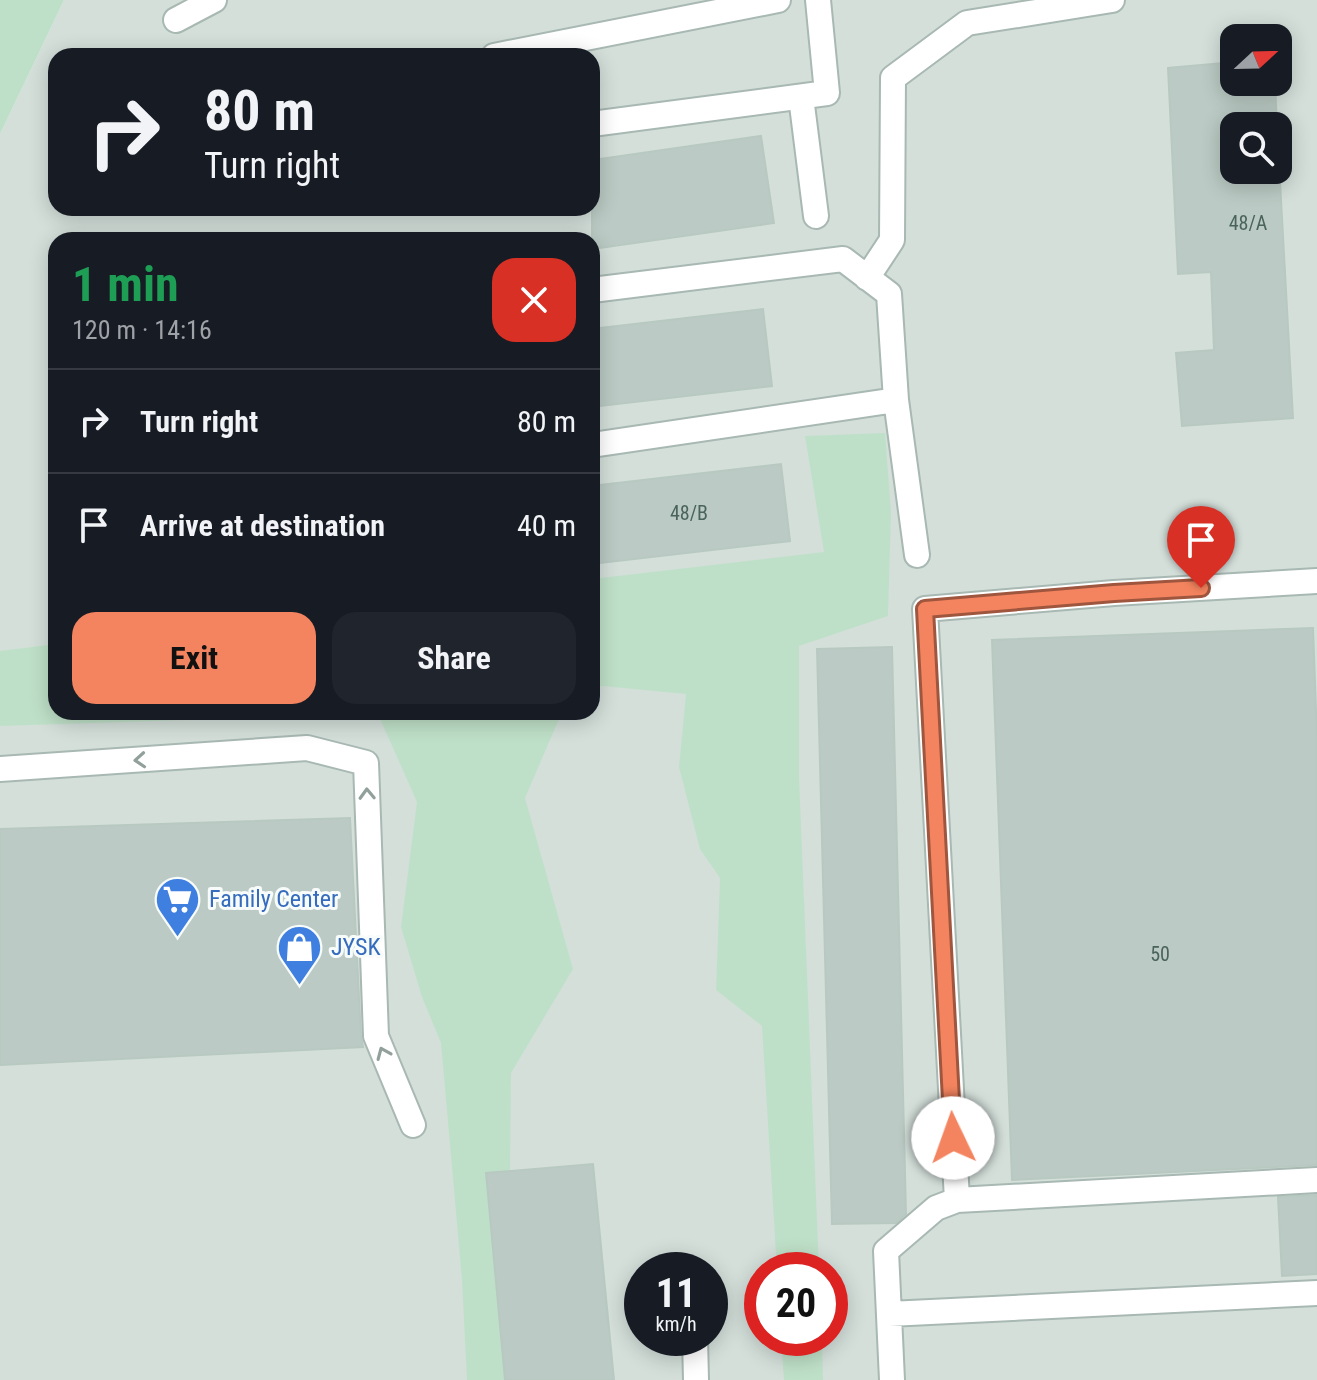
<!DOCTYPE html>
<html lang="en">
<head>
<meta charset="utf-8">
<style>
	:root { --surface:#171b24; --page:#20242c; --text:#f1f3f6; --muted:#9ea1a6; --line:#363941; --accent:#f4845f }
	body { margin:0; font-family:"Roboto Condensed",sans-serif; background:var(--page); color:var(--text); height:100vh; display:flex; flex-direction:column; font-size:30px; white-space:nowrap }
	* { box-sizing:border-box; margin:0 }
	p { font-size:26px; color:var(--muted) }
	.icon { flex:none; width:44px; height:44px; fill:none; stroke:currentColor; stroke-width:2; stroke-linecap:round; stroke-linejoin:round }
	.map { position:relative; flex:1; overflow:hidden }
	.sheet { position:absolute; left:48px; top:232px; width:552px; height:488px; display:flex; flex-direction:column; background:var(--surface); border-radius:24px; box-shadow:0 4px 20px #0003 }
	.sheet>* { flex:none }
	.banner { position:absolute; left:48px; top:48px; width:552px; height:168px; border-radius:24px; box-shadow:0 4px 20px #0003; background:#171b24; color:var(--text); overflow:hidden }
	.needle { width:52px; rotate:68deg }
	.controls { position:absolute; left:1220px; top:24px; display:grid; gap:16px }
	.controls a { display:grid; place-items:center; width:72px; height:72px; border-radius:16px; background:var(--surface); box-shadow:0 4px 20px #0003; font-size:40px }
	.speed { position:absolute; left:624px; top:1252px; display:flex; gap:16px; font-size:40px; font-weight:700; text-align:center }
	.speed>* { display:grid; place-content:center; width:104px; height:104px; border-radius:50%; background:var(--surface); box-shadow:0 4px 20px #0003; line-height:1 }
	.speed small { font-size:20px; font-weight:400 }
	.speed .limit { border:12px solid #d22; background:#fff; color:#111 }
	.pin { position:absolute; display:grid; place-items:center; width:68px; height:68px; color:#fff; margin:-82px -34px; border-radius:50% 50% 50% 0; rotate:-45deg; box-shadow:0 0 8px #0007 }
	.pin .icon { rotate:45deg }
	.me { position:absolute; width:88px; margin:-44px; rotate:357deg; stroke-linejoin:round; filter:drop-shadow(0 0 6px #0008) }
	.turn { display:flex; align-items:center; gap:28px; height:168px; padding:0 24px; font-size:36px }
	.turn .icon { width:104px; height:104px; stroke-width:2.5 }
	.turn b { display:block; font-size:56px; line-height:68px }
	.round { display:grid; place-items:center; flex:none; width:84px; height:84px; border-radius:24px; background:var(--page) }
	.overview { display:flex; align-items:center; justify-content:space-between; height:136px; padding:0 24px }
	h1 { font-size:48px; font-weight:700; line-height:60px; color:#1e9e55 }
	.action { display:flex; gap:16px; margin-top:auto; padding:16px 24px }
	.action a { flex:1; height:92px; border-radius:24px; background:var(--accent); color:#111; font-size:32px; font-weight:700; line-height:92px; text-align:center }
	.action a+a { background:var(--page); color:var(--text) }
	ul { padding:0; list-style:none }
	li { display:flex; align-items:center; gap:24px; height:104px; padding:0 24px; border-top:2px solid var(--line) }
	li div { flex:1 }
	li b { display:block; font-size:30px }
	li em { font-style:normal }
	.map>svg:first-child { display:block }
	.built { fill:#d4dfda; fill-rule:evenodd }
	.green { fill:#bfe0c8 }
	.building { fill:#bbcac4; stroke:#b8c9c2; stroke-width:2 }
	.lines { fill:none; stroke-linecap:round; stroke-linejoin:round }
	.minor-casing { stroke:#a8b8b2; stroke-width:28 }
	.minor { stroke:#fff; stroke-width:24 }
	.oneway { stroke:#92a09c }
	.route-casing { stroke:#9f563e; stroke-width:20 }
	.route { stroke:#f4845f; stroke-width:14 }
	.labels { text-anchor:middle; stroke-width:6; stroke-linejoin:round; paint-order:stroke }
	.number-label { font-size:20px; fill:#4a645c }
	.shop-label { font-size:24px; fill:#366cbe; stroke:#f7fbf9; text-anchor:start }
</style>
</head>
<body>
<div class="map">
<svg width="1317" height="1380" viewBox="0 0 1317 1380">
	<rect width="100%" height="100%" fill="#e6efeb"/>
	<path class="built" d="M64 0H1317V1380H0V134ZM1234 38H1278V82H1234ZM56 56H592V208H56ZM1234 126H1278V170H1234ZM56 240H592V712H56ZM642 1270H710V1338H642ZM762 1270H830V1338H762Z"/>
	<path class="green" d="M0 0H64L0 134Z
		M885 433 891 512 888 616 799 646V776L819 1270H777L762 1026 716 990 720 878 700 849 679 767 686 694 592 685V579L824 552 805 436Z
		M56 644V712H562L525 798 573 969 511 1073 508 1380H467L462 1280 441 1043 422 997 401 927 417 802 378 714 0 726V651Z
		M781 1338H822L823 1380H784Z"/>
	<path class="building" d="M1234 62V82H1275L1277 126H1234V170H1278V145L1293 418 1182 426 1176 353 1214 350 1211 272 1178 274 1168 68Z
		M761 136 774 223 592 249V160Z
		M763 309 772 386 592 407V329Z
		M781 464 790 541 592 564V486Z
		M1313 628 1317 738V1165L1012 1180 992 640Z
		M892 647 906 1214 896 1223 832 1224 817 649Z
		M350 818 361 1037 363 1047 0 1065V829Z
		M593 1164 614 1380H505L486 1173Z
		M1317 1195V1274L1282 1276 1278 1197Z"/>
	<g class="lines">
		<defs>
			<path id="minor" d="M176 20 214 0
				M494 56 778 0
				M801 97 816 216
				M592 124 827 93 818 0
				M867 278 892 240 893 78 967 23 1112 0
				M592 290 843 259 889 294 896 400
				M592 445 896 400 917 555
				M0 769 307 748 366 763 376 1036 413 1125
				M957 1200 925 609 1114 593 1317 581
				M889 1314 1317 1293
				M695 1338 696 1380
				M892 1380 886 1251 936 1208 957 1200 1317 1180"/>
		</defs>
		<use href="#minor" class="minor-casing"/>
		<use href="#minor" class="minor"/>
	</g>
	<defs><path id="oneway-chevron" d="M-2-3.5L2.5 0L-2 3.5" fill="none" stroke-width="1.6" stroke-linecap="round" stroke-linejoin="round" transform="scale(2)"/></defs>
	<g class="oneway">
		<use href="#oneway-chevron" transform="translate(140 760) rotate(176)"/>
		<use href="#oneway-chevron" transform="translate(367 794) rotate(-92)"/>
		<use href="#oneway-chevron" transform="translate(383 1053) rotate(-113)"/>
	</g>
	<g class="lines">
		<defs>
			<path id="route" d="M953 1138 925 609 1114 593 1201 588"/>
		</defs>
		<use href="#route" class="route-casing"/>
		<use href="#route" class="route"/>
	</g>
	<defs>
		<symbol id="supermarket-pin" viewBox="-11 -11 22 30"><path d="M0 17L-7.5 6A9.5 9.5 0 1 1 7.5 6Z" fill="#3f7fe0" stroke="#f7fbf9"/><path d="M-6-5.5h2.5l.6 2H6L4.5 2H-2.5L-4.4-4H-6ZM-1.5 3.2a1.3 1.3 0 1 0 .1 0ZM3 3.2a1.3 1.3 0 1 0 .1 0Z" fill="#fff"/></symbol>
		<symbol id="shop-pin" viewBox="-11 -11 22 30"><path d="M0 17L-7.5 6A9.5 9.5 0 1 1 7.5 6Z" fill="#3f7fe0" stroke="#f7fbf9"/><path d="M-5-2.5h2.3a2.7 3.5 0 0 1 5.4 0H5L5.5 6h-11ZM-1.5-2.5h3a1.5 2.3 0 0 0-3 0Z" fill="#fff"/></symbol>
	</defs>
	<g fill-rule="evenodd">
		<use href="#supermarket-pin" x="152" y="874" width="51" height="69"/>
		<use href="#shop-pin" x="274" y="922" width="51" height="69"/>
	</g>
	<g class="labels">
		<g class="number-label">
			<text x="1248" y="230">48/A</text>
			<text x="689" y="520">48/B</text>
			<text x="1160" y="961">50</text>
		</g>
		<g class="shop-label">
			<text x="209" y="907">Family Center</text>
			<text x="331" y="955">JYSK</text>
		</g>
	</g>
</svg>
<div class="controls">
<a><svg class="needle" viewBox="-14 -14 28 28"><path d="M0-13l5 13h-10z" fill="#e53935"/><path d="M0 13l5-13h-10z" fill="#9ea1a6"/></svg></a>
<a><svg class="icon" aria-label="search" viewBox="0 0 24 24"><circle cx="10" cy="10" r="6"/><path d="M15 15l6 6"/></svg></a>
</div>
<div class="speed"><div>11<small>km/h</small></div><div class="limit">20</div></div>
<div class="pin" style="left:1201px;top:588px;background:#d93025"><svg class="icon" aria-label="arrive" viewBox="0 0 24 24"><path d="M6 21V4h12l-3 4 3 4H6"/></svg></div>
<svg class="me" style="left:953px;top:1138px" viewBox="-20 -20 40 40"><circle r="19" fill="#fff"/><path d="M0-13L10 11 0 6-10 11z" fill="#f4845f"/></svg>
<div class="banner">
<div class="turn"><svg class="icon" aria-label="right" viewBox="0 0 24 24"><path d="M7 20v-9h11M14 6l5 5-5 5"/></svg><div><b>80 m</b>Turn right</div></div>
</div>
<section class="sheet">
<div class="overview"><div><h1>1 min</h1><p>120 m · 14:16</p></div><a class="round" style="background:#d93025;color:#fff"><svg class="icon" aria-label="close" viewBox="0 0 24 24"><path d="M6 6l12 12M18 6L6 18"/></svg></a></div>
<ul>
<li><svg class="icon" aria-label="right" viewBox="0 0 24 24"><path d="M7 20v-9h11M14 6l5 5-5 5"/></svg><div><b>Turn right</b></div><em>80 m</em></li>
<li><svg class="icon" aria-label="arrive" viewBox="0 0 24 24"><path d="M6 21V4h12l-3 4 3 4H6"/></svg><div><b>Arrive at destination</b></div><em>40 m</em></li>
</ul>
<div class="action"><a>Exit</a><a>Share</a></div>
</section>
</div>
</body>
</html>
